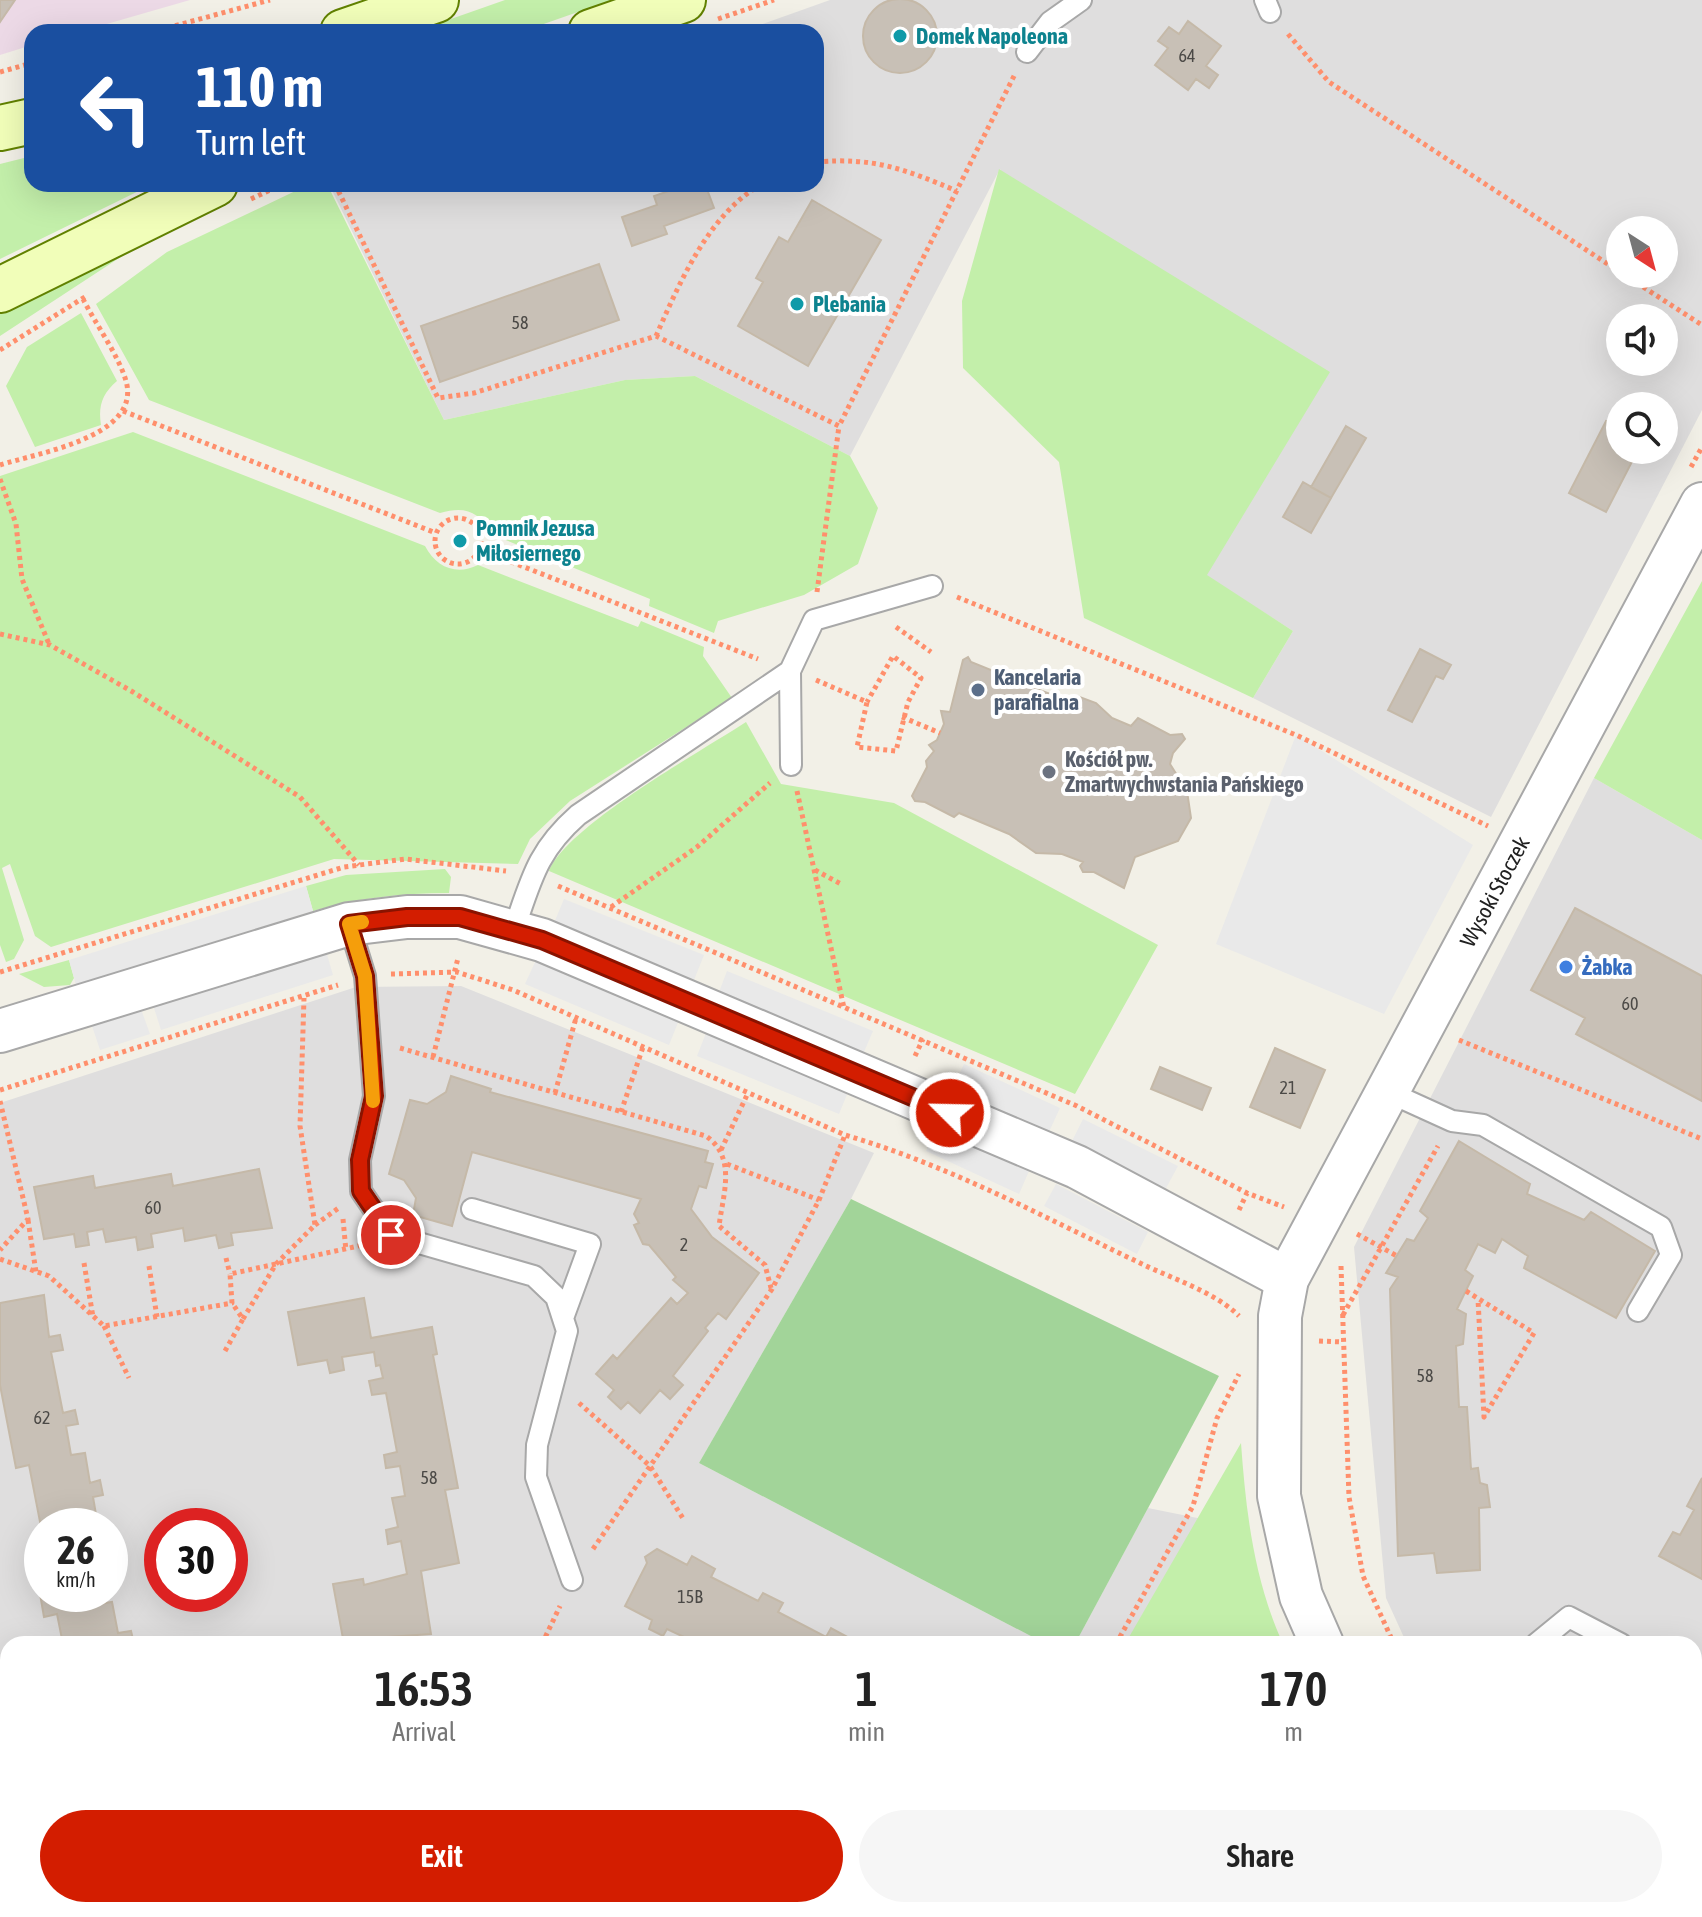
<!DOCTYPE html>
<html lang="en">
<head>
<meta charset="utf-8">
<style>
	:root { --surface:#fff; --page:#f6f6f6; --text:#222; --muted:#767676; --accent:#d31d00 }
	body { margin:0; font-family:"Asap Condensed",sans-serif; background:var(--page); color:var(--text); height:100vh; display:flex; flex-direction:column; font-size:30px; white-space:nowrap }
	* { box-sizing:border-box; margin:0 }
	p { font-size:26px; color:var(--muted) }
	.icon { flex:none; width:44px; height:44px; fill:none; stroke:currentColor; stroke-width:2; stroke-linecap:round; stroke-linejoin:round }
	.map { position:relative; flex:1; overflow:hidden }
	.panel { position:absolute; left:0px; top:1636px; width:1702px; height:282px; display:flex; flex-direction:column; background:var(--surface); border-radius:24px 24px 0 0; box-shadow:0 8px 32px #0002 }
	.panel>* { flex:none }
	.guide { position:absolute; left:24px; top:24px; width:800px; height:168px; border-radius:24px; box-shadow:0 8px 32px #0002; background:#1a4fa0; color:#fff; overflow:hidden }
	.needle { width:52px; rotate:144deg }
	.controls { position:absolute; left:1606px; top:216px; display:grid; gap:16px }
	.controls a { display:grid; place-items:center; width:72px; height:72px; border-radius:50%; background:var(--surface); box-shadow:0 8px 32px #0002; font-size:40px }
	.speed { position:absolute; left:24px; top:1508px; display:flex; gap:16px; font-size:40px; font-weight:700; text-align:center }
	.speed>* { display:grid; place-content:center; width:104px; height:104px; border-radius:50%; background:var(--surface); box-shadow:0 8px 32px #0002; line-height:1 }
	.speed small { font-size:20px; font-weight:400 }
	.speed .limit { border:12px solid #d22; background:#fff; color:#111 }
	.pin { position:absolute; display:grid; place-items:center; width:68px; height:68px; color:#fff; margin:-34px; border:4px solid #fff; border-radius:50%; box-shadow:0 2px 8px #0007 }
	.me { position:absolute; width:88px; margin:-44px; rotate:293deg; stroke-linejoin:round; filter:drop-shadow(0 0 6px #0008) }
	.turn { display:flex; align-items:center; gap:28px; height:168px; padding:0 40px; font-size:36px }
	.turn .icon { width:104px; height:104px; stroke-width:2.5 }
	.turn b { display:block; font-size:56px; line-height:68px }
	.eta { display:flex; justify-content:space-evenly; align-items:center; height:136px; text-align:center }
	.eta b { font-size:48px; font-weight:600; line-height:56px }
	.action { display:flex; gap:16px; margin-top:auto; padding:16px 40px }
	.action a { flex:1; height:92px; border-radius:48px; background:var(--accent); color:#fff; font-size:32px; font-weight:600; line-height:92px; text-align:center }
	.action a+a { background:var(--page); color:var(--text) }
	.map>svg:first-child { display:block }
	.residential { fill:#dfdede; fill-rule:evenodd }
	.industrial { fill:#ecd9e6 }
	.grass { fill:#c3efaa }
	.forest { fill:#a2d499 }
	.parking { fill:#e9e9e9 }
	.building { fill:#c8c0b6; stroke:#c5b9a8; stroke-width:2 }
	.lines { fill:none; stroke-linecap:round; stroke-linejoin:round }
	.lane-casing { stroke:#a8a8a8; stroke-width:24 }
	.street-casing { stroke:#a8a8a8; stroke-width:46 }
	.secondary-casing { stroke:#618100; stroke-width:48 }
	.path { stroke:#ff8f6c; stroke-width:5; stroke-dasharray:4 4; stroke-linecap:butt }
	.lane { stroke:#fff; stroke-width:20 }
	.street { stroke:#fff; stroke-width:42 }
	.secondary { stroke:#f1feb9; stroke-width:44 }
	.route-casing { stroke:#891300; stroke-width:20 }
	.route { stroke:#d31d00; stroke-width:14 }
	.slow { stroke:#f59e0b; stroke-width:14 }
	.culture-dot { fill:#0f9aa8; stroke:#fff; stroke-width:3 }
	.service-dot { fill:#5c6f8a; stroke:#fff; stroke-width:3 }
	.worship-dot { fill:#6b7280; stroke:#fff; stroke-width:3 }
	.shop-dot { fill:#3f7fe0; stroke:#fff; stroke-width:3 }
	.labels { text-anchor:middle; stroke-width:8; stroke-linejoin:round; paint-order:stroke }
	.number-label { font-size:18px; fill:#4b4946 }
	.culture-label { font-size:22px; font-weight:bold; fill:#0d838f; stroke:#fff; text-anchor:start }
	.service-label { font-size:22px; font-weight:bold; fill:#4e5e75; stroke:#fff; text-anchor:start }
	.worship-label { font-size:22px; font-weight:bold; fill:#5b616d; stroke:#fff; text-anchor:start }
	.street-label { font-size:22px; fill:#212121; stroke:#fff }
	.shop-label { font-size:22px; font-weight:bold; fill:#366cbe; stroke:#fff; text-anchor:start }
</style>
</head>
<body>
<div class="map">
<svg width="1702" height="1917" viewBox="0 0 1702 1917">
	<rect width="100%" height="100%" fill="#f2f0e7"/>
	<path class="residential" d="M830 0H1702V410L1491 817 1253 698 1293 631 1207 576 1000 169 850 456 695 376 625 380 444 420 329 184H816V32H740ZM1620 230H1664V274H1620ZM1620 318H1664V362H1620ZM1620 406H1664V450H1620Z
		M1594 778 1702 840V1917H1536L1533 1910H1694V1644H1407L1386 1598 1354 1247Z
		M461 986 874 1153 851 1199 699 1463 1046 1644H8V1910H1391L1394 1917H0V1103L356 987ZM42 1526H110V1594H42ZM162 1526H230V1594H162Z
		M1148 1508 1227 1524 1276 1644H1075Z"/>
	<path class="industrial" d="M0 0H190L79 32H32V45L0 55Z"/>
	<path class="grass" d="M505 0H612L521 32H414Z
		M32 156V184H153L0 259V164Z
		M999 169 1330 372 1207 575 1293 631 1253 698 1084 618 1059 462 963 368 962 301Z
		M310 184H327L444 420 625 380 695 376 850 456 878 508 858 564 804 595 718 621 714 633 649 606 650 599 491 534C479 511 465 506 440 513L149 400 96 304 167 252Z
		M162 230 0 336V308Z
		M81 313 117 381C102 394 98 406 101 425L35 447 6 386 27 347Z
		M133 432 425 546C436 567 456 576 478 565L638 627 641 621 704 647 703 656 732 698 570 801 530 839 518 864 334 859 51 947 35 936 10 864 2 868 24 940 14 959 6 962 0 945V476Z
		M1702 581V840L1594 778Z
		M746 722 781 784 894 803 1158 945 1075 1094 549 871C567 826 700 752 746 722Z
		M445 869 451 877 449 893C402 893 358 898 313 911L306 886 346 875Z
		M69 960 74 978 70 985 44 987 19 974Z
		M1241 1443C1246 1513 1254 1580 1283 1644H1125Z"/>
	<path class="forest" d="M851 1199 1219 1376 1075 1644H1046L699 1463Z"/>
	<path class="parking" d="M1296 735 1473 845 1384 1014 1216 944Z
		M306 886 313 911 76 985 69 960Z
		M564 899 704 955 694 980 554 923Z
		M326 951 333 975 161 1030 153 1005Z
		M536 960 679 1020 669 1045 525 984Z
		M727 971 873 1031 864 1052 719 992Z
		M141 1009 150 1034 100 1050 92 1026Z
		M706 1033 848 1092 839 1114 697 1056Z
		M964 1064 1060 1108 1048 1134 952 1089Z
		M1083 1119 1178 1166 1165 1190 1071 1143Z
		M936 1129 1029 1171 1019 1194 926 1151Z
		M1056 1184 1148 1232 1137 1254 1044 1206Z
		M1214 1910H1341L1344 1917H1227Z"/>
	<path class="building" d="M863 36a37 37 0 1 1 74 0a37 37 0 1 1-74 0Z
		M0 0H15L0 22Z
		M1188 21 1221 46 1206 66 1218 75 1209 88 1196 79 1188 90 1155 65 1168 48 1158 41 1169 27 1179 34Z
		M689 184H705L714 208 664 226 667 234 632 246 622 217 657 205 654 196Z
		M812 200 881 240 808 366 738 326 763 282 756 278 779 237 788 242Z
		M599 264 619 320 440 382 421 326Z
		M1606 421 1620 428V450H1638L1606 512 1569 493Z
		M1346 426 1366 438 1331 498 1311 487Z
		M1303 482 1331 498 1311 533 1283 517Z
		M1420 649 1451 665 1443 679 1436 676 1412 722 1388 710Z
		M968 657 971 662 1003 675 1008 672 1010 679 1061 698 1077 696 1096 703 1112 718 1131 726 1138 718 1170 735 1182 734 1185 739 1173 753 1170 764 1187 791 1191 818 1178 841 1135 857 1124 888 1094 872H1083L1080 866 1083 862 1062 854 1036 853 1009 834 959 813 954 817 925 802 915 801 912 796 927 767 926 761 934 751 929 745 937 740 944 724 941 711 950 712 963 660Z
		M1575 908 1702 976V1101L1576 1034 1585 1018 1531 990Z
		M1275 1048 1325 1070 1300 1128 1250 1107Z
		M1160 1067 1211 1088 1202 1110 1151 1089Z
		M451 1076 491 1089 490 1092 708 1151 705 1162 713 1164 706 1188 699 1186 691 1209 712 1237 759 1273 726 1319 718 1313 705 1328 708 1331 673 1376 683 1385 670 1399 660 1390 640 1413 628 1402 621 1409 608 1397 614 1390 596 1374 613 1355 617 1359 671 1298 677 1304 688 1293 673 1280 676 1277 649 1245 643 1244 634 1225 639 1223 634 1214 641 1199 472 1152 452 1226 413 1215 416 1198 404 1180 389 1174 410 1100 427 1104 446 1092Z
		M1459 1141 1530 1184 1527 1194 1584 1220 1591 1212 1655 1251 1616 1318 1524 1268 1528 1256 1502 1239 1495 1253 1478 1244 1465 1270 1473 1276 1457 1309 1466 1314 1463 1344 1456 1346 1459 1407H1467L1471 1469 1478 1468 1480 1483 1487 1485 1490 1507 1479 1508 1480 1570 1437 1573 1434 1553 1398 1556 1390 1289 1398 1277 1386 1273 1407 1239 1414 1241 1428 1218 1420 1211Z
		M259 1169 272 1228 231 1233 233 1245 219 1248 216 1235 185 1241 183 1228 151 1234 153 1247 138 1250 136 1237 106 1242 103 1229 87 1232 89 1245 76 1247 74 1234 44 1239 34 1187 93 1176 95 1188 171 1174 173 1186Z
		M44 1295 49 1337 60 1335 63 1350 51 1352 63 1413 75 1410 78 1424 66 1426 71 1455 85 1453 90 1483 100 1480 103 1495 93 1497 98 1526H42V1532L29 1465 16 1468 0 1385V1303Z
		M364 1298 371 1338 432 1327 437 1354 433 1355 458 1488 445 1490 459 1563 421 1571 431 1634 388 1637 389 1644H374V1639L344 1644 333 1584 363 1579 364 1585 407 1574 401 1541 388 1544 386 1530 398 1527 392 1498 405 1496 400 1466 386 1468 384 1455 397 1452 386 1393 372 1395 369 1381 383 1378 380 1365 376 1366 374 1352 342 1357 344 1370 330 1373 327 1360 298 1365 288 1312Z
		M1702 1478V1579L1659 1556 1673 1532 1680 1535 1694 1510 1687 1506Z
		M42 1539V1594H98L99 1604 112 1602 118 1633 131 1631 134 1644H63L57 1614 44 1617 31 1542Z
		M657 1549 687 1565 692 1556 715 1569 711 1577 758 1601 763 1593 783 1603 778 1612 826 1637 831 1628 851 1639 848 1644H699L667 1629 663 1636 649 1629 652 1620 625 1606 647 1563 645 1557Z
		M113 1910H161L156 1911 157 1917H114Z
		M447 1910H491L463 1917H448Z
		M670 1910H747L744 1917H673Z
		M747 1910H798L804 1917H744Z
		M813 1910H818L820 1917 832 1913 831 1910H893L889 1917H815Z
		M1076 1910H1178L1192 1917H1072Z
		M1580 1910H1668L1690 1917H1584Z"/>
	<g class="lines">
		<defs>
			<path id="lane" d="M1265 0 1270 12
				M1027 52 1050 22 1081 0
				M790 671 791 765
				M349 924 365 976 374 1096 360 1160 361 1191 391 1235 534 1276 556 1297 567 1331 537 1445 536 1477 572 1580
				M513 932C531 881 536 852 578 815L790 671 814 620 932 586
				M1386 1091 1452 1121 1483 1125 1661 1227 1671 1255 1638 1311
				M472 1209 590 1244 563 1318
				M1536 1644 1569 1617 1621 1644
				M1694 1682 1702 1686
				M959 1917 963 1910
				M1030 1917 1033 1910"/>
			<g id="street">
				<path d="M0 1031 349 924 407 917H460L542 940 1077 1167 1287 1279"/>
				<path id="s1" d="M1322 1644 1301 1596 1279 1496 1280 1316 1287 1279 1702 504"/>
				<path d="M1441 1910 1444 1917"/>
			</g>
			<path id="secondary" d="M343 32 436 0
				M591 32 683 0
				M0 128 32 121
				M0 290 215 184"/>
		</defs>
		<use href="#lane" class="lane-casing"/>
		<use href="#street" class="street-casing"/>
		<use href="#secondary" class="secondary-casing"/>
		<path class="path" d="M718 19 774 0
			M152 32 270 0
			M1288 34 1329 82 1620 272
			M0 72 32 63
			M816 162C874 157 904 169 957 191
			M335 184 438 398 474 393 656 336 839 426 1015 74
			M251 199 283 184
			M1623 274 1702 325
			M656 336C679 284 709 213 762 184
			M0 350 88 295
			M123 411 436 533
			M0 465C37 453 142 437 126 381 119 356 95 323 83 299
			M1691 467 1702 447
			M0 479 16 524 22 579 49 644
			M435 541a23 23 0 1 1 46 0a23 23 0 1 1-46 0Z
			M481 550 758 659
			M817 592 839 426
			M957 597 1296 735 1488 826
			M896 627 931 652
			M0 634 50 645 133 692 300 797 359 865
			M816 680 867 702 857 747 896 751 908 702 921 678 893 656 867 702
			M902 717 940 733
			M797 791 844 1008
			M815 870 841 884
			M558 886 1077 1106 1247 1193 1284 1207
			M611 907 697 847 770 783
			M0 972 344 867 405 859 506 871
			M391 974 457 972 513 990 845 1135C948 1165 1046 1218 1142 1264 1173 1279 1215 1292 1239 1316
			M1459 1040 1702 1139
			M400 1048 706 1136C737 1158 723 1194 719 1226L765 1265 771 1288
			M915 1056 923 1039
			M433 1057 458 958
			M0 1090 338 985
			M555 1093 576 1018
			M0 1101 28 1219 0 1250
			M621 1112 643 1047
			M721 1150 748 1093
			M727 1164 819 1200
			M1239 1210 1247 1193
			M343 1219 346 1251
			M28 1220 36 1272
			M315 1225 340 1207
			M1357 1234 1397 1256
			M226 1258 230 1274
			M0 1259 49 1276 104 1326 232 1303 230 1274 363 1245
			M84 1263 93 1317
			M149 1266 157 1317
			M1341 1266 1349 1497 1363 1576 1394 1644
			M1466 1291 1534 1333 1484 1417 1478 1299
			M1343 1315 1438 1146
			M243 1319 276 1264 315 1225 300 1126 304 998
			M104 1326 129 1378
			M1319 1341 1343 1342
			M225 1351 243 1319 232 1303
			M579 1403 650 1466 684 1520
			M593 1549 772 1289 819 1200 845 1135
			M542 1644 560 1606
			M1116 1644 1193 1506 1217 1418 1239 1374
			M1694 1876 1702 1879
			M622 1910 624 1917
			M1512 1910 1515 1917
			M20 1917 22 1910"/>
		<use href="#lane" class="lane"/>
		<use href="#street" class="street"/>
		<use href="#secondary" class="secondary"/>
	</g>
	<g class="lines">
		<defs>
			<path id="route" d="M391 1235 361 1191 360 1160 374 1096 365 976 349 924 407 917H460L542 940 950 1113"/>
		</defs>
		<use href="#route" class="route-casing"/>
		<use href="#route" class="route"/>
		<path class="slow" d="M362 922 349 924 365 976 373 1101"/>
	</g>
	<g class="culture-dot">
		<circle cx="900" cy="36" r="8"/>
		<circle cx="797" cy="304" r="8"/>
		<circle cx="460" cy="541" r="8"/>
	</g>
	<circle class="service-dot" cx="978" cy="690" r="8"/>
	<circle class="worship-dot" cx="1049" cy="772" r="8"/>
	<circle class="shop-dot" cx="1566" cy="967" r="8"/>
	<g class="labels">
		<g class="number-label">
			<text x="1187" y="62">64</text>
			<text x="520" y="329">58</text>
			<text x="1630" y="1010">60</text>
			<text x="1288" y="1094">21</text>
			<text x="153" y="1214">60</text>
			<text x="684" y="1251">2</text>
			<text x="1425" y="1382">58</text>
			<text x="42" y="1424">62</text>
			<text x="429" y="1484">58</text>
			<text x="690" y="1603">15B</text>
		</g>
		<g class="culture-label">
			<text x="916" y="44">Domek Napoleona</text>
			<text x="813" y="312">Plebania</text>
			<text x="476" y="536">Pomnik Jezusa<tspan x="476" dy="25">Miłosiernego</tspan></text>
		</g>
		<g class="service-label">
			<text x="994" y="685">Kancelaria<tspan x="994" dy="25">parafialna</tspan></text>
		</g>
		<g class="worship-label">
			<text x="1065" y="767">Kościół pw.<tspan x="1065" dy="25">Zmartwychwstania Pańskiego</tspan></text>
		</g>
		<g class="street-label">
			<text dy="8" stroke="none"><textPath href="#s1" startOffset="812">Wysoki Stoczek</textPath></text>
		</g>
		<g class="shop-label">
			<text x="1582" y="975">Żabka</text>
		</g>
	</g>
</svg>
<div class="controls">
<a><svg class="needle" viewBox="-14 -14 28 28"><path d="M0-13l5 13h-10z" fill="#e53935"/><path d="M0 13l5-13h-10z" fill="#767676"/></svg></a>
<a><svg class="icon" aria-label="sound" viewBox="0 0 24 24"><path d="M4 9h4l5-4v14l-5-4H4zM17 9q2 3 0 6"/></svg></a>
<a><svg class="icon" aria-label="search" viewBox="0 0 24 24"><circle cx="10" cy="10" r="6"/><path d="M15 15l6 6"/></svg></a>
</div>
<div class="speed"><div>26<small>km/h</small></div><div class="limit">30</div></div>
<div class="pin" style="left:391px;top:1235px;background:#d93025"><svg class="icon" aria-label="arrive" viewBox="0 0 24 24"><path d="M6 21V4h12l-3 4 3 4H6"/></svg></div>
<svg class="me" style="left:950px;top:1113px" viewBox="-20 -20 40 40"><circle r="17" fill="#d31d00" stroke="#fff" stroke-width="3"/><path d="M0-11L8 9 0 5-8 9z" fill="#fff"/></svg>
<div class="guide">
<div class="turn"><svg class="icon" aria-label="left" viewBox="0 0 24 24"><path d="M17 20v-9H6M10 6l-5 5 5 5"/></svg><div><b>110 m</b>Turn left</div></div>
</div>
<section class="panel">
<div class="eta">
<div><b>16:53</b><p>Arrival</p></div>
<div><b>1</b><p>min</p></div>
<div><b>170</b><p>m</p></div>
</div>
<div class="action"><a>Exit</a><a>Share</a></div>
</section>
</div>
</body>
</html>
